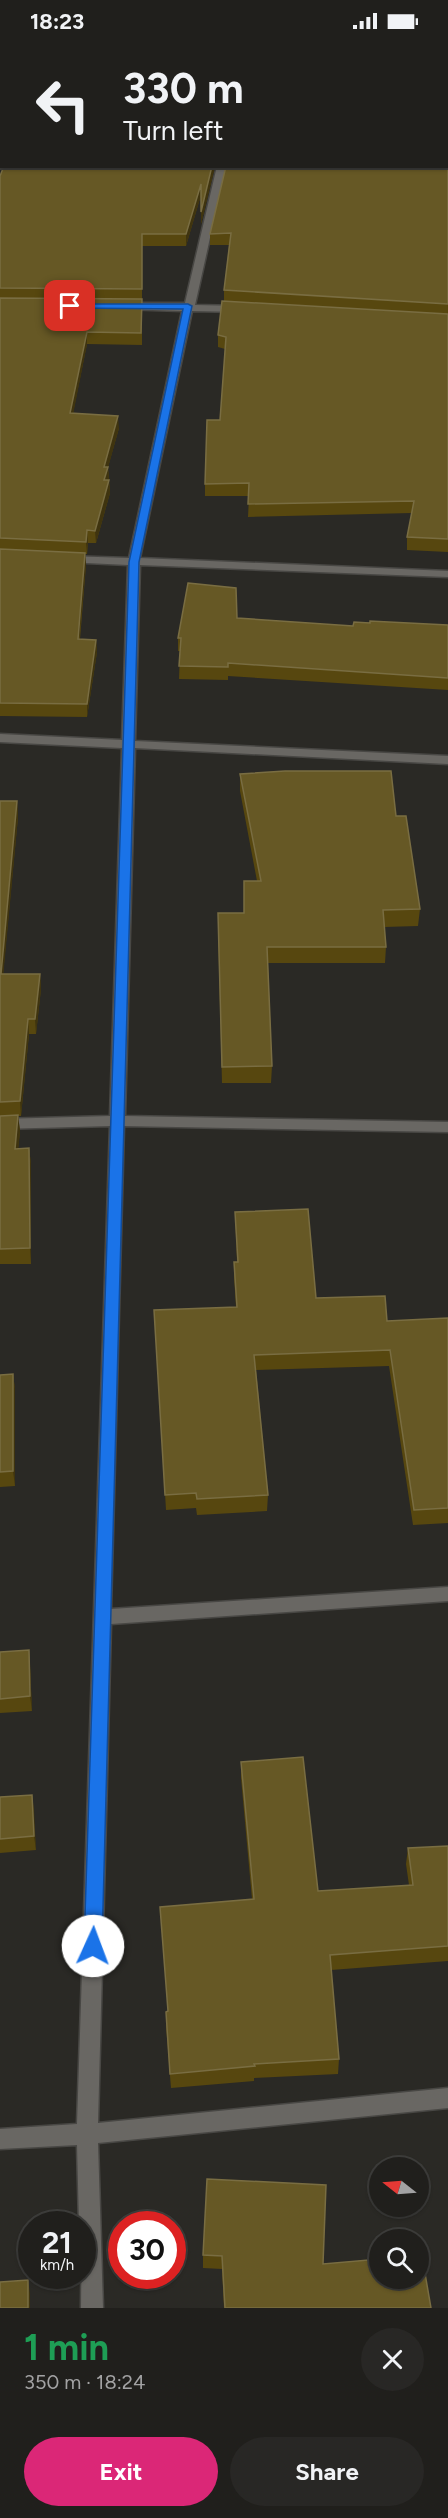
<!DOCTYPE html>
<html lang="en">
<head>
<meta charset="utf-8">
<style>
	:root { --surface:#201f1c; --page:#282725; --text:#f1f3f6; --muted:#a2a2a3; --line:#3d3d3b; --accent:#db2777 }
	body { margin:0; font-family:Figtree,sans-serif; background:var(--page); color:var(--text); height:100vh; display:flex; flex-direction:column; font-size:22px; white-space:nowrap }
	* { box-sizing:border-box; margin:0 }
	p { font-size:20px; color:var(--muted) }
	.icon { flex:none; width:33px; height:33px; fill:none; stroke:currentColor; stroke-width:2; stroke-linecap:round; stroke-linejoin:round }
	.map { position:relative; height:2266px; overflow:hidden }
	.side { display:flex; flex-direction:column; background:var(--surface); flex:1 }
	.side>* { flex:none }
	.top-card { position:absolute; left:0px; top:0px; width:448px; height:126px; box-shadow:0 2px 4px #0004,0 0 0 2px var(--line); background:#201f1c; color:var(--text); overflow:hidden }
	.needle { width:39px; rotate:287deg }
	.fabs { position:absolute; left:369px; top:2115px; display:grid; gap:12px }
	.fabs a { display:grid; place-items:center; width:60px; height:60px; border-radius:50%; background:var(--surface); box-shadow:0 2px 4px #0004,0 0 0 2px var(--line); font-size:30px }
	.speed { position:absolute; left:18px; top:2169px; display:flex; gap:12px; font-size:30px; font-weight:700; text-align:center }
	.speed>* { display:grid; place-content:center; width:78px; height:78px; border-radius:50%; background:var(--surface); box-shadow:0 2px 4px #0004,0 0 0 2px var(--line); line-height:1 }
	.speed small { font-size:15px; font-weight:400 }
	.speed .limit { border:9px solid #d22; background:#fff; color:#111 }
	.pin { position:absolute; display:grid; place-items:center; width:51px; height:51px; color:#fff; margin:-26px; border-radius:12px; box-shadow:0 3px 9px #0006 }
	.me { position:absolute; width:66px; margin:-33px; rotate:2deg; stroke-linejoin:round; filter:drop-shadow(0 0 4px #0008) }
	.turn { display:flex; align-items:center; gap:21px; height:126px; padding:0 24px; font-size:27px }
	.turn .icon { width:78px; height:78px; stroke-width:2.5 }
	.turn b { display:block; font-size:42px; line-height:51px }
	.round { display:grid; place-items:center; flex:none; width:63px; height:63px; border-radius:32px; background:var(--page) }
	.summary { display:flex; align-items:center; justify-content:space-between; height:102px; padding:0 24px }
	h1 { font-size:36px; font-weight:700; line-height:45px; color:#1e9e55 }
	.primary-button { display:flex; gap:12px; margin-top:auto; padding:12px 24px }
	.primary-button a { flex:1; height:69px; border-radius:36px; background:var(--accent); color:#fff; font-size:24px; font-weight:700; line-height:69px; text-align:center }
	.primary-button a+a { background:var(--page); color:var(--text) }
	.status { display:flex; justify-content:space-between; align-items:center; height:42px; padding:0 30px; background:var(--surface); direction:ltr }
	.status svg { height:16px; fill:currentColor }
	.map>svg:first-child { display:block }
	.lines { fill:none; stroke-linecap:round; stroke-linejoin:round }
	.minor-casing { stroke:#484744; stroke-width:3 }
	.minor { fill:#696763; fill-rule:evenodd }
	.wall { fill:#57470f }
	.shaded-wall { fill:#3f340f }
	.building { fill:#665825; stroke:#796d42; stroke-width:1.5 }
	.route { fill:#1a73e8; stroke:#114b97; stroke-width:1.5 }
</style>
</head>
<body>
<div class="status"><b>18:23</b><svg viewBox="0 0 49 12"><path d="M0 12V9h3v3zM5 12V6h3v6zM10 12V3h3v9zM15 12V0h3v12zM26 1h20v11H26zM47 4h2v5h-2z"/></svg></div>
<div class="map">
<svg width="448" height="2266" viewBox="0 0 448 2266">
	<rect width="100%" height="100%" fill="#2a2925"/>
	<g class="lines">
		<defs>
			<path id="minor" d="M252 0H260V2H252Z
				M0 20H2V26H0Z
				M217 124H226L195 263 240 264 245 267 240 270 192 269 140 516 448 529V535L140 523 135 699 448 714V722L135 706 125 1074 448 1080V1090L124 1084 111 1567 448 1545V1559L111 1582 98 2081 448 2046V2066L98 2101 103 2266H81L82 2182H79L77 2103 0 2107V2087L77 2082 110 1084 0 1087V1077L110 1074 122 706 0 700V692L122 698 128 523 66 520 60 517 66 514 129 516 182 269 123 267 118 264 123 261H185Z"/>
		</defs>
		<use href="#minor" class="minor-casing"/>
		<use href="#minor" class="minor"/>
	</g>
	<path class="wall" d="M11 0H198V2H11Z
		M448 0V510L407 508V495L412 471 248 475 249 454H205V442L220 378 225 307 218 305V293L224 259V248L229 203H210V192L447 124V2Z
		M2 39V66H0V42Z
		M215 124 201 182V153L186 204H142V303L87 302 73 371 119 386 108 425 110 451 96 501H88L87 512H85L86 523 80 597 96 598 97 610 87 675 0 674V134Z
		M237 576 353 584 370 581 448 583V648L228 634V638L179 637 180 609H178V596Z
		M240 732 396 774 420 867 418 884 384 885 386 905 385 921H268L272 1024 271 1041H222L218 888 244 871 257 839 240 749Z
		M0 759H17L18 775 3 932H40L41 947 36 992H29L21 1074H18L20 1089 18 1107 29 1106 31 1122V1222H0Z
		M235 1170 316 1256 387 1279 448 1276V1481L413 1483 389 1324 256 1328 268 1453 267 1469 197 1473 196 1466 166 1468 155 1284 236 1265 234 1235V1220H237Z
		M13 1332 15 1347V1444L0 1445V1333Z
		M29 1608 30 1623 32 1669 0 1671V1610Z
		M241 1720 318 1849 409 1843 406 1822 408 1806 448 1804V1919L331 1928 339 2017 338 2032 254 2036V2039L171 2046 166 1984 168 1969 160 1865 252 1857 241 1736Z
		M32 1753 36 1808 0 1811V1755Z
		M203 2213 323 2222 431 2266H224L222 2227 203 2226Z"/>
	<path class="shaded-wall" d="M212 124H215L201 182V170Z
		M201 142V153L186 204V192Z
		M87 290V302L71 383 70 371Z
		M118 374 119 386 106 433 108 425 109 438 104 450V425Z
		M109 438 110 451 96 501 95 489Z
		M87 488 88 501 87 512 86 500Z
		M85 511 86 523 78 610V597Z
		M96 598 97 610 87 675V662Z
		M17 759 18 775 2 947 1 932Z
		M40 932 41 947 36 992 35 977Z
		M28 977 29 992 21 1074 20 1059Z
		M18 1073 20 1089 17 1122 15 1107Z
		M29 1106 31 1122V1222L30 1206Z
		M13 1332 15 1347V1444L13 1429Z
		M29 1608 30 1623 32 1669 30 1654Z
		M32 1753 34 1767 36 1808 34 1794Z
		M28 2238 30 2251V2266H28Z"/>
	<path class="building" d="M21 0H194V2H20Z
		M328 0H448V49H447V2H328Z
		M2 39V55H0V42Z
		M447 55 448 58V262L224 248 231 191 210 192 226 124H447Z
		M4 124H212L201 170V142L186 192H142V247L0 246V134Z
		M0 256 142 257 141 291 87 290 70 371 118 374 104 425H108L104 438H109L95 489 87 488 86 500 0 496Z
		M222 259 448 272V497L407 495 414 459 248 462 249 441 205 442 207 378H220L226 295 218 293Z
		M0 507 85 511 78 597 96 598 87 662 0 661Z
		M188 541 236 546 237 576 353 584 354 580 370 581V579L448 583V636L228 621V625L179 624 181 596H178Z
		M285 729H391L396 774H406L420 867 383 868 386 905H267L272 1024 222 1025 218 871H244V839H261L240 732Z
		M0 759H17L1 932H40L35 977H28L20 1059 0 1060Z
		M18 1073 15 1107 29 1106 30 1206 0 1207V1074Z
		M308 1167 316 1256 385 1254 387 1279 448 1276V1466L414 1468 390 1308 254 1313 268 1453 197 1457 196 1451 165 1453 154 1268 237 1265 234 1220H238L235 1170Z
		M13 1332V1429L0 1430V1333Z
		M29 1608 30 1654 0 1657V1610Z
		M303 1715 318 1849 413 1843 408 1806 448 1804V1904L330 1913 339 2017 254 2022 255 2024 170 2032 166 1970 168 1969 160 1865 254 1857 241 1720Z
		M32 1753 34 1794 0 1797V1755Z
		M207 2137 326 2143 323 2222 380 2217V2236H418V2214H422L431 2266H225L222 2214 203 2213Z
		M28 2238V2266H0V2240Z"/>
	<path class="route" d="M67 262H188L192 264 139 520 102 1904 99 1909 93 1912 87 1909 84 1904 129 520 183 267 70 266 67 265Z"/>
</svg>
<div class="fabs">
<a><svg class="needle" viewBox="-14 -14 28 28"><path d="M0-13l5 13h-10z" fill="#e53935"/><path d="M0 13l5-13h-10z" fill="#a2a2a3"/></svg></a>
<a><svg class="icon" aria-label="search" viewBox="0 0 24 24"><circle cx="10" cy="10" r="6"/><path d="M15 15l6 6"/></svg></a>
</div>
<div class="speed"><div>21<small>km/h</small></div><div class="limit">30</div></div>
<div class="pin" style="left:70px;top:264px;background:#d93025"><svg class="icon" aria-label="arrive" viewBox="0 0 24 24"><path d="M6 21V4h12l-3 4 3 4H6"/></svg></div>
<svg class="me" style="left:93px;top:1904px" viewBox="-20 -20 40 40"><circle r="19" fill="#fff"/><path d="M0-13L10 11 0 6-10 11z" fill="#1a73e8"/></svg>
<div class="top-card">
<div class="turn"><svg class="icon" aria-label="left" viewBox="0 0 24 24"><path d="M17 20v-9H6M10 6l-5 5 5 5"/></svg><div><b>330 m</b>Turn left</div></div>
</div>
</div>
<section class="side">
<div class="summary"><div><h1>1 min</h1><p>350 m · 18:24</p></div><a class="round"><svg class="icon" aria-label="close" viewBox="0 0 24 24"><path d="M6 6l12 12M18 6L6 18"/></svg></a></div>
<div class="primary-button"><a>Exit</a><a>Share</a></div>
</section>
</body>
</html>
